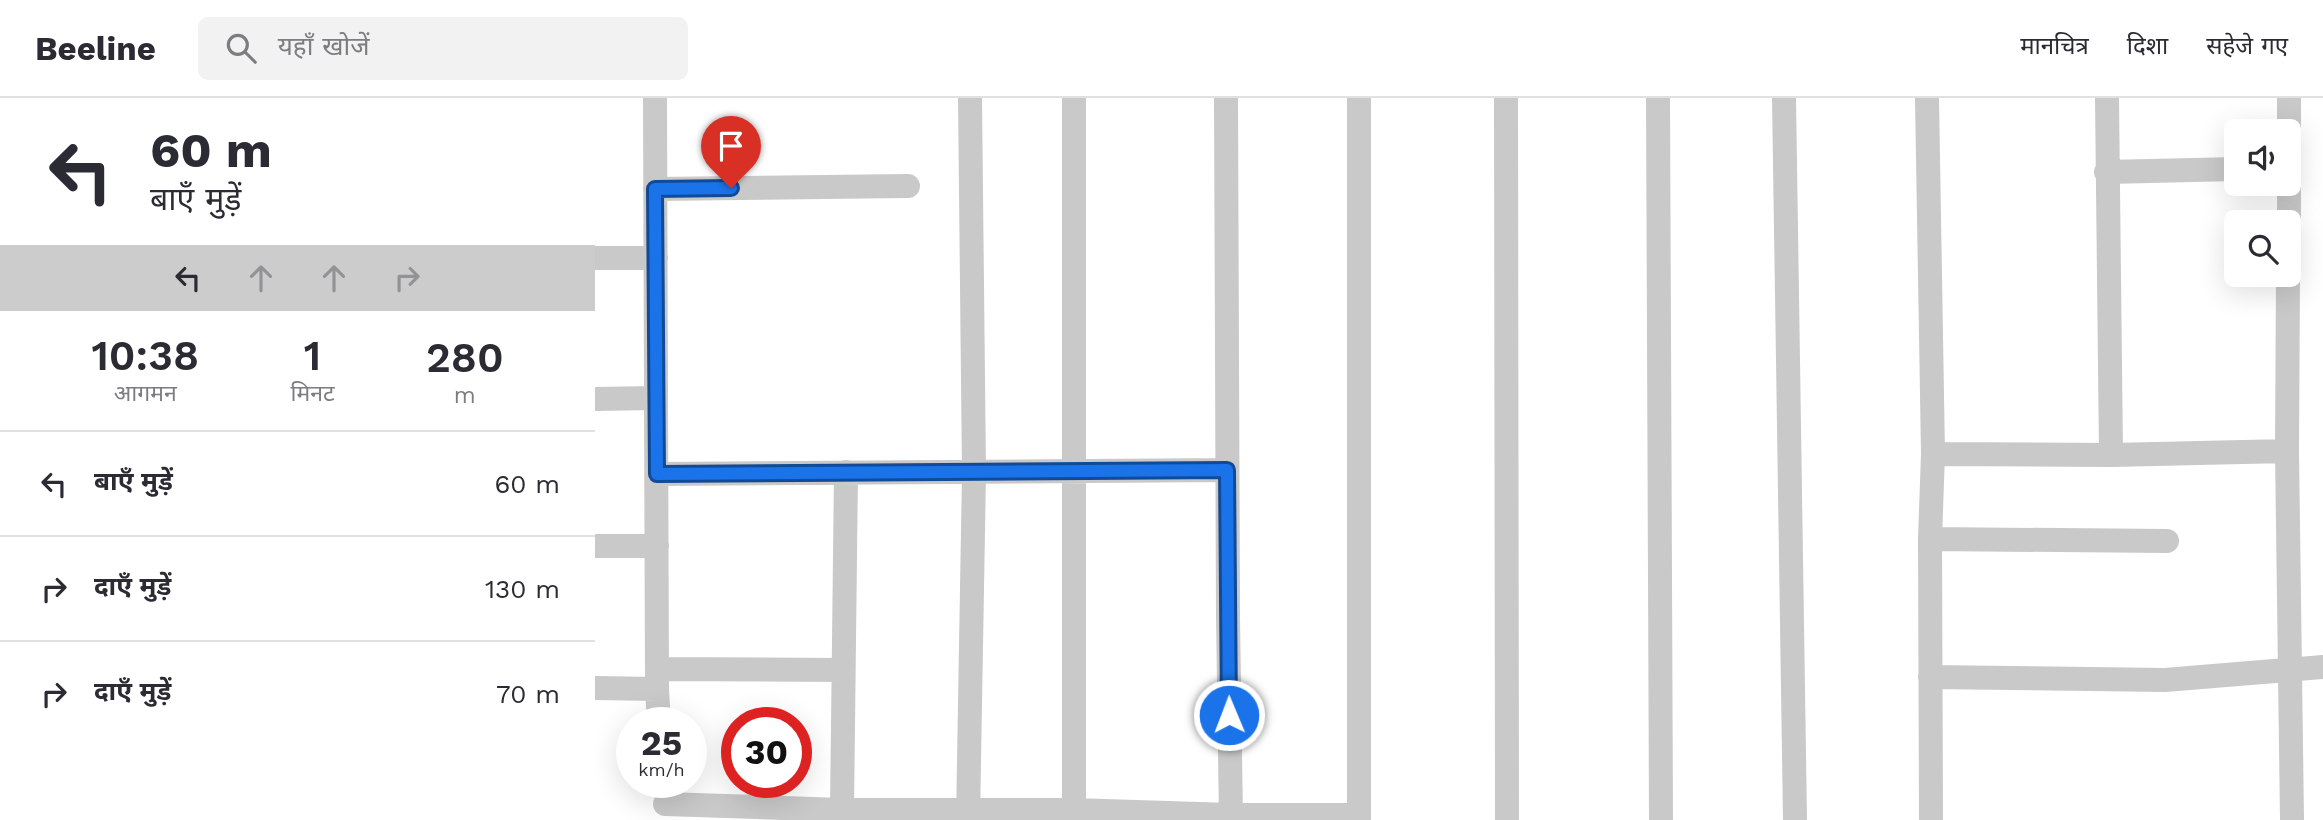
<!DOCTYPE html>
<html lang="hi">
<head>
<meta charset="utf-8">
<style>
	:root { --surface:#fff; --page:#f2f2f3; --text:#2b2b33; --muted:#7c7c81; --line:#e1e1e2 }
	body { margin:0; font-family:"Work Sans","Noto Sans Devanagari",sans-serif; background:var(--page); color:var(--text); height:100vh; display:flex; flex-direction:column; font-size:26px; white-space:nowrap }
	* { box-sizing:border-box; margin:0 }
	p { font-size:23px; color:var(--muted) }
	.icon { flex:none; width:38px; height:38px; fill:none; stroke:currentColor; stroke-width:2; stroke-linecap:round; stroke-linejoin:round }
	.map { position:relative; flex:1; overflow:hidden }
	.sheet { display:flex; flex-direction:column; background:var(--surface); width:595px }
	.sheet>* { flex:none }
	.hud { background:#fff; color:var(--text); overflow:hidden }
	.fabs { position:absolute; left:1629px; top:21px; display:grid; gap:14px }
	.fabs a { display:grid; place-items:center; width:77px; height:77px; border-radius:10px; background:var(--surface); box-shadow:0 7px 28px #0002; font-size:35px }
	.speed { position:absolute; left:21px; top:609px; display:flex; gap:14px; font-size:35px; font-weight:700; text-align:center }
	.speed>* { display:grid; place-content:center; width:91px; height:91px; border-radius:50%; background:var(--surface); box-shadow:0 7px 28px #0002; line-height:1 }
	.speed small { font-size:18px; font-weight:400 }
	.speed .limit { border:10px solid #d22; background:#fff; color:#111 }
	.pin { position:absolute; display:grid; place-items:center; width:60px; height:60px; color:#fff; margin:-72px -30px; border-radius:50% 50% 50% 0; rotate:-45deg; box-shadow:0 0 7px #0007 }
	.pin .icon { rotate:45deg }
	.me { position:absolute; width:77px; margin:-38px; rotate:359deg; stroke-linejoin:round; filter:drop-shadow(0 0 5px #0008) }
	.turn { display:flex; align-items:center; gap:24px; height:147px; padding:0 35px; font-size:32px }
	.turn .icon { width:91px; height:91px; stroke-width:2.5 }
	.turn b { display:block; font-size:49px; line-height:60px }
	.lanes { display:flex; align-items:center; height:66px; padding:0 35px; background:#0003; justify-content:center; gap:35px; direction:ltr }
	.lanes .off { opacity:.35 }
	.eta { display:flex; justify-content:space-evenly; align-items:center; height:119px; text-align:center }
	.eta b { font-size:42px; font-weight:600; line-height:49px }
	ul { padding:0; list-style:none }
	li { display:flex; align-items:center; gap:21px; height:105px; padding:0 35px; border-top:2px solid var(--line) }
	li div { flex:1 }
	li b { display:block; font-size:26px }
	li em { font-style:normal }
	header { display:flex; align-items:center; gap:42px; box-sizing:border-box; height:98px; padding:0 35px; background:var(--surface); border-bottom:2px solid var(--line) }
	header strong { font-size:33px }
	nav { display:flex; gap:38px; margin-inline-start:auto; font-size:24px }
	.search { width:490px; height:63px; background:var(--page); display:flex; align-items:center; gap:18px; box-sizing:border-box; padding:0 24px; border-radius:10px; color:var(--muted); font-size:26px }
	main { display:flex; flex:1; min-height:0 }
	.map>svg:first-child { display:block }
	.lines { fill:none; stroke-linecap:round; stroke-linejoin:round }
	.street { stroke:#c9c9c9; stroke-width:24 }
	.route-casing { stroke:#114b97; stroke-width:18 }
	.route { stroke:#1a73e8; stroke-width:12 }
</style>
</head>
<body>
<header>
<strong>Beeline</strong>
<div class="search"><svg class="icon" aria-label="search" viewBox="0 0 24 24"><circle cx="10" cy="10" r="6"/><path d="M15 15l6 6"/></svg>यहाँ खोजें</div>
<nav><a>मानचित्र</a><a>दिशा</a><a>सहेजे गए</a></nav>
</header>
<main>
<section class="sheet">
<div class="hud">
<div class="turn"><svg class="icon" aria-label="left" viewBox="0 0 24 24"><path d="M17 20v-9H6M10 6l-5 5 5 5"/></svg><div><b>60 m</b>बाएँ मुड़ें</div></div>
<div class="lanes"><svg class="icon" aria-label="left" viewBox="0 0 24 24"><path d="M17 20v-9H6M10 6l-5 5 5 5"/></svg><svg class="icon off" aria-label="ahead" viewBox="0 0 24 24"><path d="M12 20V5M6 11l6-6 6 6"/></svg><svg class="icon off" aria-label="ahead" viewBox="0 0 24 24"><path d="M12 20V5M6 11l6-6 6 6"/></svg><svg class="icon off" aria-label="right" viewBox="0 0 24 24"><path d="M7 20v-9h11M14 6l5 5-5 5"/></svg></div>
</div>
<div class="eta">
<div><b>10:38</b><p>आगमन</p></div>
<div><b>1</b><p>मिनट</p></div>
<div><b>280</b><p>m</p></div>
</div>
<ul>
<li><svg class="icon" aria-label="left" viewBox="0 0 24 24"><path d="M17 20v-9H6M10 6l-5 5 5 5"/></svg><div><b>बाएँ मुड़ें</b></div><em>60 m</em></li>
<li><svg class="icon" aria-label="right" viewBox="0 0 24 24"><path d="M7 20v-9h11M14 6l5 5-5 5"/></svg><div><b>दाएँ मुड़ें</b></div><em>130 m</em></li>
<li><svg class="icon" aria-label="right" viewBox="0 0 24 24"><path d="M7 20v-9h11M14 6l5 5-5 5"/></svg><div><b>दाएँ मुड़ें</b></div><em>70 m</em></li>
</ul>
</section>
<div class="map">
<svg width="1728" height="722" viewBox="0 0 1728 722">
	<rect width="100%" height="100%" fill="#fff"/>
	<g class="lines">
		<path class="street" d="M60 0 62 591 64 625
			M631 0 633 518 636 722
			M764 0V722
			M911 0 912 722
			M1063 0 1066 722
			M1189 0 1200 722
			M1332 0 1338 356 1335 441 1336 722
			M1512 0 1516 357
			M1694 0V33
			M1511 74 1642 71
			M60 91 313 88
			M1694 124V49
			M0 160H61
			M1693 177 1692 353 1697 722
			M0 301 61 300
			M1338 356 1516 357 1692 353
			M62 376 632 372
			M1335 441 1572 443
			M0 448H62
			M63 571 248 572
			M1335 579 1570 582 1728 569
			M0 590 62 591
			M70 706 247 712H478L636 717H764
			M247 712 251 374
			M373 722 379 375 375 0
			M479 722V0"/>
	</g>
	<g class="lines">
		<defs>
			<path id="route" d="M136 90 60 91 62 376 632 372 634 617"/>
		</defs>
		<use href="#route" class="route-casing"/>
		<use href="#route" class="route"/>
	</g>
</svg>
<div class="fabs">
<a><svg class="icon" aria-label="sound" viewBox="0 0 24 24"><path d="M4 9h4l5-4v14l-5-4H4zM17 9q2 3 0 6"/></svg></a>
<a><svg class="icon" aria-label="search" viewBox="0 0 24 24"><circle cx="10" cy="10" r="6"/><path d="M15 15l6 6"/></svg></a>
</div>
<div class="speed"><div>25<small>km/h</small></div><div class="limit">30</div></div>
<div class="pin" style="left:136px;top:90px;background:#d93025"><svg class="icon" aria-label="arrive" viewBox="0 0 24 24"><path d="M6 21V4h12l-3 4 3 4H6"/></svg></div>
<svg class="me" style="left:634px;top:617px" viewBox="-20 -20 40 40"><circle r="17" fill="#1a73e8" stroke="#fff" stroke-width="3"/><path d="M0-11L8 9 0 5-8 9z" fill="#fff"/></svg>
</div>
</main>
</body>
</html>
